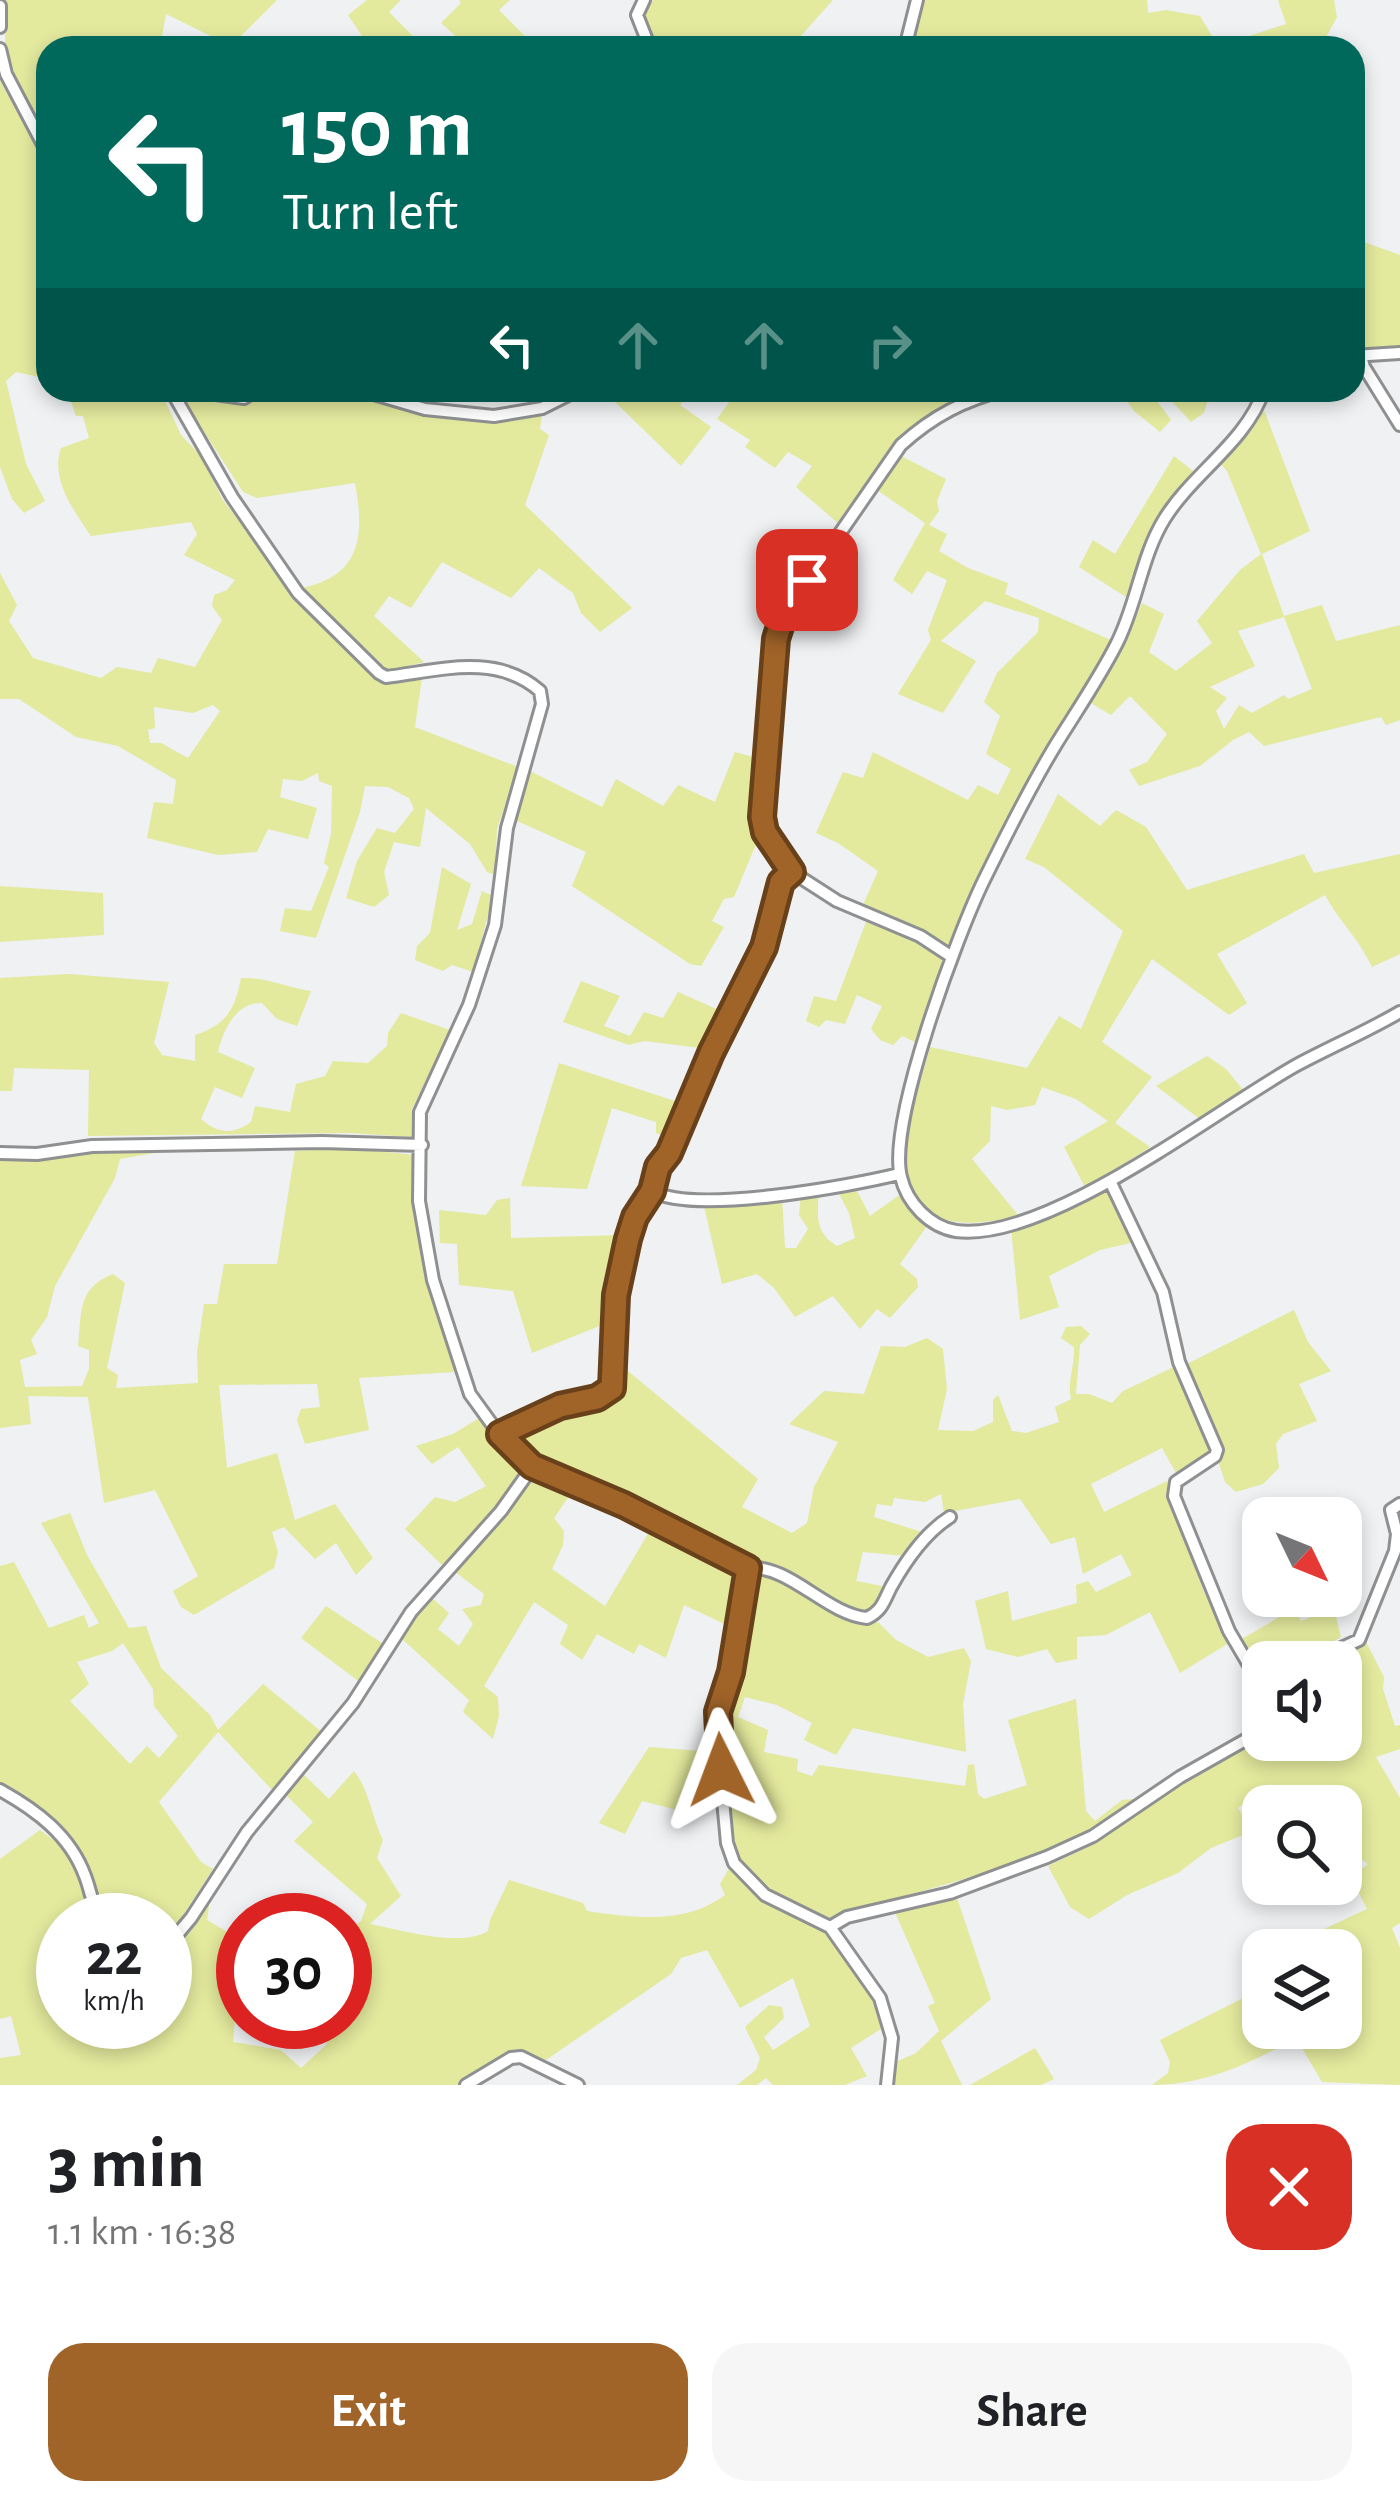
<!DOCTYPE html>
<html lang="en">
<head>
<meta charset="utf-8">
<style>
	:root { --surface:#fff; --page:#f6f6f6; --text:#202124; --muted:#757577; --accent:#a06328 }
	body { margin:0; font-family:"Alegreya Sans",sans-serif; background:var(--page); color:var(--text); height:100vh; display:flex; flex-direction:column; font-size:45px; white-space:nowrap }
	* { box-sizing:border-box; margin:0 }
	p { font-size:39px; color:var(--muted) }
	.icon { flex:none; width:66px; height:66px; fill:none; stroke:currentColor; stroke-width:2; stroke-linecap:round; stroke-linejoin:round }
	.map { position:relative; height:2085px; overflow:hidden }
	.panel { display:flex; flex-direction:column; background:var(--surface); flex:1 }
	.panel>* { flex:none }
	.hud { position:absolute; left:36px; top:36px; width:1329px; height:366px; border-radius:36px; box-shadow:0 6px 18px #0003; background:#00695c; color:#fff; overflow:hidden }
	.needle { width:78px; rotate:133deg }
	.tools { position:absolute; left:1242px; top:1497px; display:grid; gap:24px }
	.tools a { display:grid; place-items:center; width:120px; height:120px; border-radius:24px; background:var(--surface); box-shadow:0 6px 18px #0003; font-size:60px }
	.speed { position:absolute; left:36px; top:1893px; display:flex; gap:24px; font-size:60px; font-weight:700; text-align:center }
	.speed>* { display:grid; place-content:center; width:156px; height:156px; border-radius:50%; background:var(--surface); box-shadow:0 6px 18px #0003; line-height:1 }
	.speed small { font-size:30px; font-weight:400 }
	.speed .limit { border:18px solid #d22; background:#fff; color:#111 }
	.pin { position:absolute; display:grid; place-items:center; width:102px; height:102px; color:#fff; margin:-51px; border-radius:24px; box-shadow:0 6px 18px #0006 }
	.me { position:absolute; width:132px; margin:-66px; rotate:357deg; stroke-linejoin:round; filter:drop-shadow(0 0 9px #0008) }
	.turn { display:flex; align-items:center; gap:42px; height:252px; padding:0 48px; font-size:54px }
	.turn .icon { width:156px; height:156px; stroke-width:2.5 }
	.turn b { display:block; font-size:84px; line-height:102px }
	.lanes { display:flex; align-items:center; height:114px; padding:0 48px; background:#0003; justify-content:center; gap:60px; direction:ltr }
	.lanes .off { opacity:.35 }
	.round { display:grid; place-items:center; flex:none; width:126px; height:126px; border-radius:36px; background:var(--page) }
	.summary { display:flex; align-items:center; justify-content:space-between; height:204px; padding:0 48px }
	h1 { font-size:72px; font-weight:600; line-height:90px }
	.primary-button { display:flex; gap:24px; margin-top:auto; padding:24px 48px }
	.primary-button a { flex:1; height:138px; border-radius:36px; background:var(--accent); color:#fff; font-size:48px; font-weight:600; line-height:138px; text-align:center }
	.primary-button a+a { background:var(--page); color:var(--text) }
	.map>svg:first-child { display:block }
	.green { fill:#e3e99d; fill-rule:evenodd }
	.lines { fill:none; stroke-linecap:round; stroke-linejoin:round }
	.minor-casing { stroke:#8f9091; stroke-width:16 }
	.minor { stroke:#fff; stroke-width:10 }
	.route-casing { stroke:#68401a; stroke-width:30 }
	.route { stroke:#a06328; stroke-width:21 }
</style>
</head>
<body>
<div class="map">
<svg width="1400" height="2085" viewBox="0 0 1400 2085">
	<rect width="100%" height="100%" fill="#eff1f2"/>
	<path class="green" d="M6 0H277L231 46 166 14 160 48H48V143L16 79 5 44Z
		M367 0H401L389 12 420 43 416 48H370L348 15Z
		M459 0H510L499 10 528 39 521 48H469L441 23 461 3Z
		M653 0H833L790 48H655L643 17Z
		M922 0H1147L1148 13 1166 10 1200 16 1218 46 1286 24 1278 0H1334L1337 17 1320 48H912Z
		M0 80 48 170V379L16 372 6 381 26 464 45 501 24 513 12 499 0 467Z
		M1353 238 1400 255V346L1353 350Z
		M58 390H160L181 435 203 458 222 499 276 568 291 597 379 681 422 677 415 727 518 767 497 829 495 875 487 872 470 844 426 808 420 847 394 842 384 872 389 895 374 907 346 898 357 861 377 828 395 833 414 809 409 798 388 787 365 786 360 812 316 938 280 931 285 908 311 911 329 867 324 863 331 834 332 786 319 781 318 773 302 781 283 779 280 797 317 808 308 839 268 829 257 852 218 855 147 838 154 802 173 804 176 780 118 746 76 737 19 699H0V573L17 605 9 621 33 658 101 678 117 667 151 673 158 658 195 667 222 620 212 606 214 595 227 590 235 580 184 555 197 534 191 522 91 536C74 511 50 479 61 448L89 438 83 416H76L71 401 60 400ZM213 705 220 711 188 758 161 743H150L148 730 155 728 154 707 193 713Z
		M596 390H692L680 405 711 427 681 466 613 400Z
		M738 390H804L838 402 845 397 868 401 874 390H981C914 405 876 472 838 523L796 487 812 466 788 452 775 468 745 447 750 440 717 419Z
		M1119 390H1211L1204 413 1191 422 1166 395 1157 401 1171 420 1160 432 1134 411Z
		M179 393C205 401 231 410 257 396L363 394 422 413 486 422 542 415 540 429 549 435 525 505 632 608 600 632 581 613 573 593 539 568 511 598 442 562 411 608 389 596 374 616 424 662 389 671 302 588C361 576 365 536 355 483L257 498 243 492Z
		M1264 410 1310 531 1262 554 1284 616 1322 605 1336 641 1400 625V720L1386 725 1381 717 1264 746 1249 732 1233 740 1200 766 1139 786 1129 770 1147 762 1167 734 1130 696 1111 715 1089 702 1121 653 1142 603 1164 614 1149 652 1176 671 1212 643 1197 621 1240 570 1261 554 1227 471 1219 462 1246 436ZM1284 617 1312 689 1288 699 1284 695 1252 713 1239 705 1224 729 1216 711 1227 698 1210 687 1255 666 1238 631Z
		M899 455 946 479 937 501 939 511 929 525 947 534 939 551 968 568 1008 583 1005 594 1113 641 982 872 948 948 863 905 878 871 838 843 816 833 843 772 863 778 873 752 968 800 978 785 998 795 1011 769 986 754 1000 716 984 702 997 673 1038 632 1039 618 985 601 941 641 976 661 943 713 898 694 931 640 928 630 947 580 927 571 912 594 893 580 925 523 877 490Z
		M1174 456 1193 471C1161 511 1146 551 1129 599L1079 567 1093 540 1115 554Z
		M735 752 760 759 755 818 759 837 734 897 724 899 712 921 724 927 701 966 690 964 572 886 586 852 515 820 528 770 602 807 616 779 663 806 678 785 715 802Z
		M1058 794 1100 826 1116 810 1146 827 1187 890 1304 854 1314 873 1400 854V954L1372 967C1358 937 1341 924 1325 895L1217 954 1247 1003 1229 1015 1152 959 1102 1042 1152 1077 1115 1123 1150 1147 1086 1189 1064 1147 1108 1121 1076 1099 1042 1087 1035 1105 1007 1110 991 1106 990 1141 972 1159 1018 1215C976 1228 908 1231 905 1170 904 1130 920 1085 930 1047L1027 1068 1059 1016 1081 1029 1123 931 1044 867 1025 859Z
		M442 867 471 884 457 930 472 924 482 891 493 896 473 972 452 965 443 971 415 960 417 946 430 933Z
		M0 886 103 893 104 935 0 942Z
		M866 922 912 939 945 961 917 1043 902 1036 893 1045 880 1040 871 1029 882 1006 857 995 845 1024 826 1020 819 1027 806 1021 814 996 836 1001Z
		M69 974 169 982 154 1043 162 1055 195 1061V1035C226 1025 235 1010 241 978 265 977 286 987 311 991L297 1026 277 1019 262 1003C237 1002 223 1029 218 1052L255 1068 242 1098 215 1087 201 1119C218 1134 233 1135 251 1122L255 1106 290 1112 296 1084 325 1076 333 1061 368 1063 387 1046 388 1033 401 1013 450 1030 412 1109V1137L349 1133 88 1136 89 1070 14 1068 12 1091H0V978Z
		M581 981 620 996 604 1026 630 1036 644 1012 663 1018 678 992 728 1014 708 1049 644 1041 629 1045 563 1022Z
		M1207 1056 1226 1069 1244 1091 1200 1119 1156 1086Z
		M559 1063 684 1104 667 1137 656 1133V1122L612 1108 587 1189 521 1186Z
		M345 1148 415 1155 417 1231 427 1283 455 1372 359 1378 369 1430 305 1444 297 1420 301 1409 320 1407 317 1384 219 1385 227 1468 277 1453 295 1520 335 1504 373 1558 356 1575 336 1543 315 1559 284 1527 272 1532 278 1552 274 1568 194 1615 181 1607 173 1591 198 1576 155 1490 104 1503 88 1397 28 1396 31 1424 0 1428V1160L68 1156 93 1151 171 1150 120 1159 115 1178 55 1286 47 1317 31 1340 37 1354 20 1360 25 1387 82 1386 89 1369V1350L78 1346C82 1312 77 1288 113 1274L125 1283 107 1368 118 1375 116 1388 198 1383 197 1353 204 1304H217L224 1264H277L295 1151Z
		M1107 1186 1135 1242 1100 1250 1049 1276 1059 1307 1020 1320 1011 1228 1073 1206Z
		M856 1189 870 1216 902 1193 927 1226 900 1264 917 1279 918 1287 890 1318 877 1309 860 1329 833 1296 795 1317 774 1288 757 1274 722 1284 703 1202 782 1197 785 1248H796L808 1229 799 1215 801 1195 819 1192C817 1216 815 1233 837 1246L855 1238 849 1213 838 1192Z
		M510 1198 511 1238 623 1235 607 1323 532 1353 513 1291 459 1285 457 1244 440 1243 439 1210 486 1215 497 1200Z
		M1294 1310 1308 1342 1331 1371 1299 1384 1317 1421 1283 1434 1276 1444 1279 1468 1263 1484 1236 1492 1225 1482 1218 1461 1223 1451 1187 1364Z
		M1081 1326 1090 1334 1080 1345 1076 1394H1089L1112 1403 1123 1391 1174 1367 1212 1447 1209 1455 1176 1473 1162 1448 1091 1484 1104 1512 1167 1481 1203 1590 1229 1643 1180 1673 1150 1612 1106 1635 1077 1637V1659L1056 1663 1047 1649 1018 1657 986 1649 975 1601 1008 1591 1012 1621 1077 1603 1076 1585 1088 1581 1096 1592 1132 1575 1121 1554 1083 1574 1075 1537 1051 1544 1020 1499 944 1513 941 1494 925 1502 894 1498 892 1506 877 1504 874 1517 925 1533 905 1556 863 1552 856 1581 887 1587 878 1606 863 1615 767 1562 753 1561 525 1455 505 1435C519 1431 527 1424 540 1418 569 1405 602 1413 621 1384L622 1366 758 1479 742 1507 792 1533 807 1523 814 1487 838 1442 789 1424 824 1391 864 1394 881 1346 905 1347 927 1338 943 1349 947 1389 938 1430 973 1431 993 1422V1400L998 1395 1012 1431 1026 1433 1059 1422 1055 1407 1071 1399C1067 1381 1075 1366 1074 1347L1061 1338 1066 1327Z
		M481 1417 522 1468 508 1492 443 1566 405 1529 435 1497 455 1502 486 1486 458 1447 432 1464 416 1446 453 1434Z
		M533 1471 574 1489 554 1518 564 1531 563 1545 552 1569 605 1606 652 1527 744 1570V1584L731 1627 684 1605 666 1658 639 1644 634 1654 597 1634 582 1660 560 1644 568 1625 534 1602 484 1686 498 1697 499 1716 493 1739 463 1712 469 1700 401 1638 431 1597 449 1613 438 1629 459 1646 473 1624 462 1609 481 1605 484 1594 454 1571 511 1508Z
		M70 1513 87 1555 129 1628 146 1626 161 1668 210 1715 218 1730 263 1684 322 1732 274 1792 218 1732 159 1802 201 1862 213 1869 165 1943V1920H107C97 1906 97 1892 91 1876 75 1833 38 1805 0 1783V1566L14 1562 49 1628 84 1615 89 1628 99 1623 41 1523ZM123 1643 153 1689 154 1706 178 1736 159 1758 147 1746 130 1764 70 1701 89 1684 77 1662 112 1651Z
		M757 1574H765L859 1625 878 1622 896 1640 928 1657 964 1648 971 1661 963 1704 966 1752 853 1728 836 1755 804 1740 812 1723 777 1705 745 1697 738 1717 768 1730 764 1752 798 1759 797 1771 812 1776 819 1765 965 1786 968 1765 974 1764 978 1794 984 1799 1027 1785 1008 1720 1076 1699 1086 1811 1095 1821 1122 1800 1142 1798C1052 1859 949 1885 844 1911L829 1920 764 1887 744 1867 733 1846 722 1712 736 1678 739 1639Z
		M326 1606 385 1645 361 1683 301 1638Z
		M1295 1608 1301 1621 1334 1608 1341 1637 1296 1662H1263V1677L1240 1640Z
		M1365 1640 1384 1677 1383 1689 1395 1726 1400 1725V1749L1376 1757 1400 1798V1923L1392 1928 1400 1948V2085L1322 2082 1296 2038C1249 2064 1205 2085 1152 2085L1168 2073 1170 2062 1160 2040 1263 1988V2028H1341V1950H1279L1367 1909 1351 1877 1368 1864 1351 1852 1341 1854V1806H1299L1282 1800 1272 1784 1238 1808 1253 1831 1211 1848 1178 1873 1127 1895 1089 1919 1070 1907 1048 1866 1090 1846 1168 1791 1263 1738 1341 1740V1662H1322Z
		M649 1747 715 1752 720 1802 688 1796 685 1812 642 1801 625 1834 599 1823Z
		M354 1771C370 1791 371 1816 383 1840L377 1858 401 1896 370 1924C400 1930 462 1948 488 1931L490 1920 509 1880 583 1903 587 1911C634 1918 685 1925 725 1895L720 1884 731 1865 774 1907 824 1928 876 2002 884 2027 851 2048 867 2076 845 2085H773L766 2078 757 2085H737L756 2070 760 2058 745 2027 769 2005 782 2007 784 2018 764 2037 773 2050 810 2026 793 1978 740 2008 707 1950 681 1958 671 1974 546 2060 520 2050 459 2085H0V2058L21 2055 11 2016 0 2019V1859L40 1830 59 1844 78 1874 95 1920H63V2022H165V1960L210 1900 207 1920 243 1941V1998L236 2007 233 2042 281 2050 301 2068 326 2045 332 2022H345V1932L361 1921 367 1904 294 1841 313 1822 285 1794 303 1774 329 1799Z
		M957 1898 991 1999 941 2041 962 2085H891L898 2061 916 2053 939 2031 928 2006 935 2003 894 1910Z
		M1035 2048 1054 2079 1041 2085H970Z"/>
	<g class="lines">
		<defs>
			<path id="minor" d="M644 0 637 15 650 48
				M0 6V27
				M905 48 917 0
				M0 49 6 74 48 154
				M1353 356 1400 353
				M1361 356 1364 367 1400 425
				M171 390 232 497 298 593 379 673 386 677C437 671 496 652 540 691L542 704 507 828 495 925 469 1005 420 1112 419 1201 433 1280 470 1394 499 1434 533 1466 624 1505 749 1568 731 1672 716 1725 727 1843 734 1863 765 1895 830 1927 880 1998 892 2038 887 2085
				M186 390 244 398 255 391 367 392 425 409 494 416 542 408 578 390
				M1264 390C1246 442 1194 472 1165 518 1141 556 1137 605 1116 645 1098 680 1076 712 1055 746 1029 789 1005 837 983 882 957 936 887 1123 901 1177 907 1203 930 1227 956 1231 1046 1243 1215 1111 1295 1066 1330 1047 1366 1032 1400 1012
				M952 957 920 936 837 901 792 872 765 832 762 817C766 751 762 677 784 614L901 445C933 416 964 400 1005 390
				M0 1153 37 1154 92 1146 322 1142 422 1145
				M1110 1181 1163 1292 1179 1362 1217 1450 1215 1456 1176 1482 1174 1496 1229 1631 1263 1689
				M652 1191C694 1215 850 1186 899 1174
				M499 1434 560 1406 597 1398 615 1381C613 1317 615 1251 649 1195 657 1182 658 1167 669 1153L711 1053 764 947 781 882 792 872
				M749 1568C790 1565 826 1614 867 1618 882 1611 884 1601 891 1587 905 1562 926 1532 950 1517
				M1311 1662 1359 1640 1395 1551 1397 1534 1391 1510 1400 1504
				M0 1790C36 1810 70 1835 85 1876 91 1891 92 1906 101 1920
				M830 1927 847 1917 950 1893 1047 1857 1093 1836 1180 1777 1263 1730
				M165 1949 191 1918 247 1832 353 1703 411 1612 501 1511 533 1466
				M466 2085 511 2058 521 2057 578 2085"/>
		</defs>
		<use href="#minor" class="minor-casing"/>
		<use href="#minor" class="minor"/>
	</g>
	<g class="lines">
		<defs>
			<path id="route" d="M721 1770 718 1712 731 1672 748 1568 624 1505 532 1466 500 1434 560 1406 597 1398 612 1388 616 1295 628 1239 635 1217 652 1191 658 1167 669 1153 711 1053 764 947 781 882 792 872 765 832 762 817 776 639 784 614 807 580"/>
		</defs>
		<use href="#route" class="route-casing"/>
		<use href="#route" class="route"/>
	</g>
</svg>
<div class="tools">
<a><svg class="needle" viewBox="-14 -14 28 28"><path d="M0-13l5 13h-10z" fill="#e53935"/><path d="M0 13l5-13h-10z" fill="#757577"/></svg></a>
<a><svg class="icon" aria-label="sound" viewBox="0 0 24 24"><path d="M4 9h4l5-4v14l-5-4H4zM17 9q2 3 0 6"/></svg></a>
<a><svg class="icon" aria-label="search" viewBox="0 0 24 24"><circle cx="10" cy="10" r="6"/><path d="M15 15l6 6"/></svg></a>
<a><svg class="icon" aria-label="layers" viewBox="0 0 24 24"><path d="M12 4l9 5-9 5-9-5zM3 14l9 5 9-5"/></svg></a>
</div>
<div class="speed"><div>22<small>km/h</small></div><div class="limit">30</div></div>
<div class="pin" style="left:807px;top:580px;background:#d93025"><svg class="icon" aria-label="arrive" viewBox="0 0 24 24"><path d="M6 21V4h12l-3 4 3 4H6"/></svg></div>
<svg class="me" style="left:721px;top:1770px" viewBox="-20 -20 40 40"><path d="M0-17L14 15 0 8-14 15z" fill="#a06328" stroke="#fff" stroke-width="4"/></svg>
<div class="hud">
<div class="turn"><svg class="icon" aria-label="left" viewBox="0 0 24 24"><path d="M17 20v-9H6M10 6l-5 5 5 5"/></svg><div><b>150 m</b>Turn left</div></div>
<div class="lanes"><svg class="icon" aria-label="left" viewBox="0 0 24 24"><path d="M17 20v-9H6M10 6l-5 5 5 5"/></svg><svg class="icon off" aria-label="ahead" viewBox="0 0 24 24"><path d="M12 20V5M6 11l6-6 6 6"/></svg><svg class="icon off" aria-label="ahead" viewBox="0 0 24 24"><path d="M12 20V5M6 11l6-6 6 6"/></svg><svg class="icon off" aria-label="right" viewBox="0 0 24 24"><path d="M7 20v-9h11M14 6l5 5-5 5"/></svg></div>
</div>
</div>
<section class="panel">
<div class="summary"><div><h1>3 min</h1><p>1.1 km · 16:38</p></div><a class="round" style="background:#d93025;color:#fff"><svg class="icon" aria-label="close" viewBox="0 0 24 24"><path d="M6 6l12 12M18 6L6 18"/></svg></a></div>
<div class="primary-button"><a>Exit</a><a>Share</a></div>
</section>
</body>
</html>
